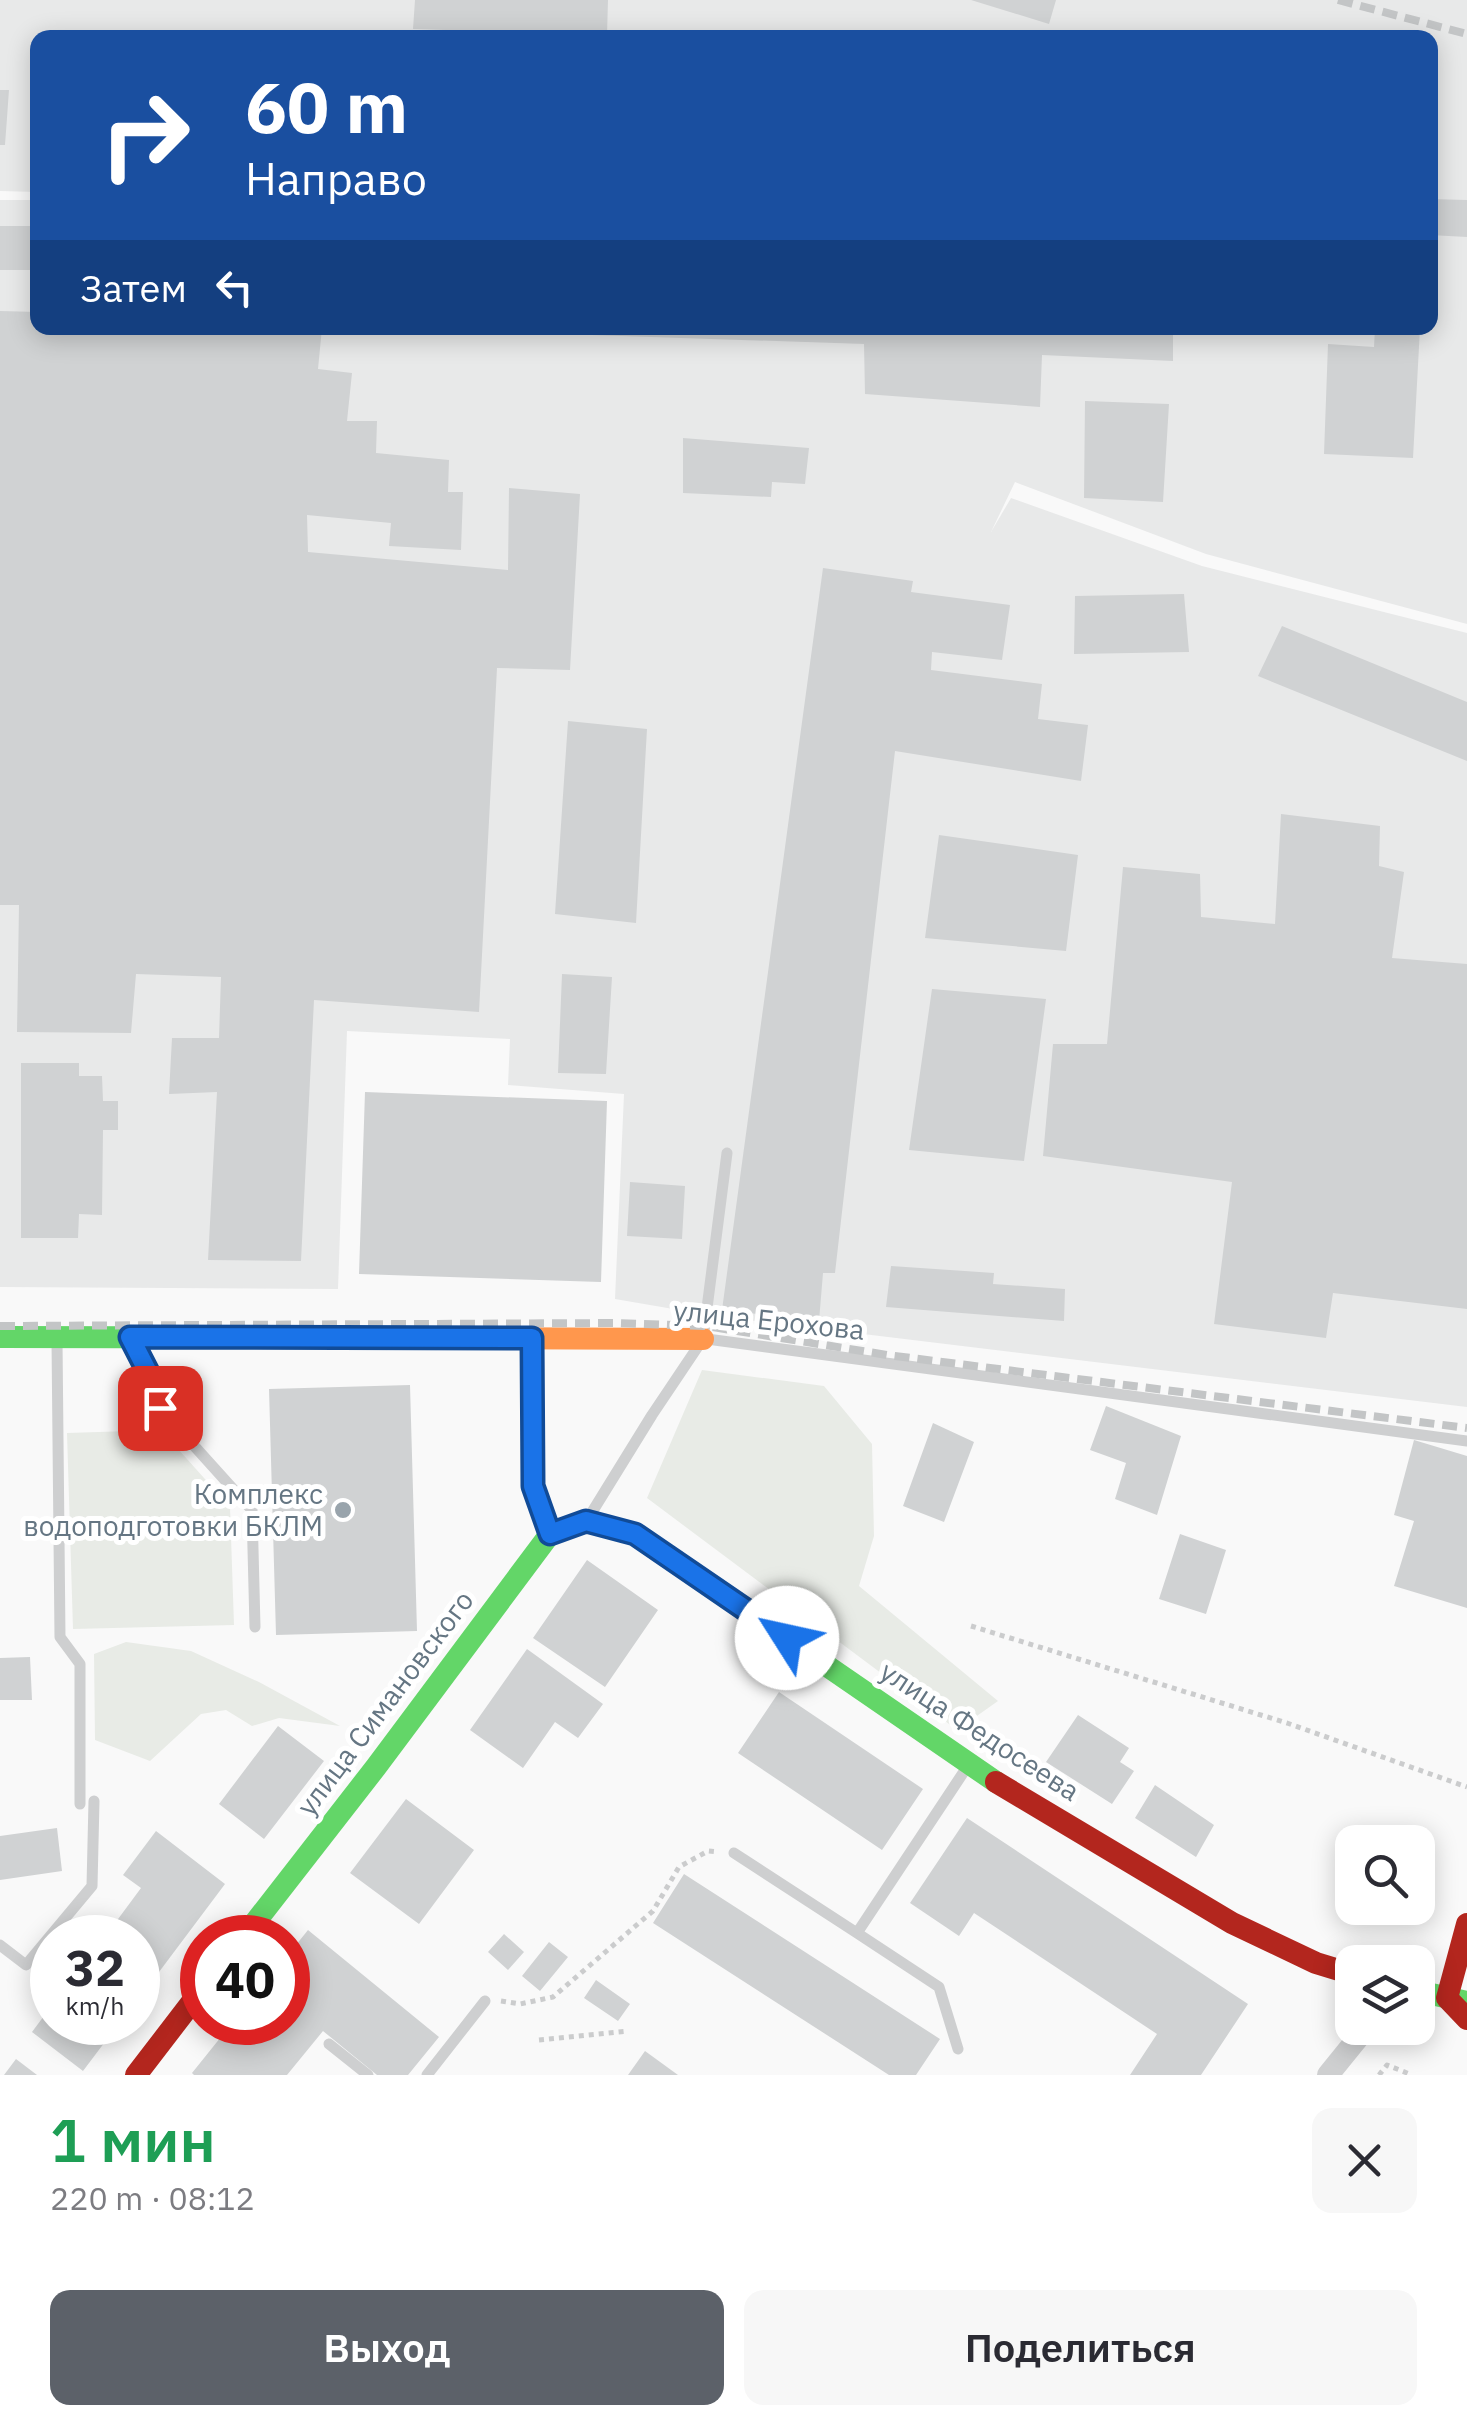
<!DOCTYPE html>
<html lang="ru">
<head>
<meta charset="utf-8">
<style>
	:root { --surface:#fff; --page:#f7f7f7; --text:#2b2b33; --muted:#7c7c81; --accent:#5c6169 }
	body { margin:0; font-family:"IBM Plex Sans",sans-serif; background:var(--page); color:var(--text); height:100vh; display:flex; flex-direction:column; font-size:38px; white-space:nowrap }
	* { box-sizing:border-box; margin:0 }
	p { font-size:32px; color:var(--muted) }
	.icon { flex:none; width:55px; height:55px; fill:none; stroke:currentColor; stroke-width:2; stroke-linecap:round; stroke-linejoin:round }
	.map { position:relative; height:2075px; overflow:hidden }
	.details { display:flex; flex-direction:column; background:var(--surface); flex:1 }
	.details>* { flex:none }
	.banner { position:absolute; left:30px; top:30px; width:1408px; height:305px; border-radius:20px; box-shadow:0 5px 25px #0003; background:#1a4fa0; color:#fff; overflow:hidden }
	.buttons { position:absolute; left:1335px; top:1825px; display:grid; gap:20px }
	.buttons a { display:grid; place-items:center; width:100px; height:100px; border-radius:20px; background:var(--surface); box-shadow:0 5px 25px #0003; font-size:50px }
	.speed { position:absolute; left:30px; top:1915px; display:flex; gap:20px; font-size:50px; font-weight:700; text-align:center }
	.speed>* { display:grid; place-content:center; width:130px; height:130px; border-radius:50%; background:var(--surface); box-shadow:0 5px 25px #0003; line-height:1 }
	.speed small { font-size:25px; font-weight:400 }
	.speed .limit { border:15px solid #d22; background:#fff; color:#111 }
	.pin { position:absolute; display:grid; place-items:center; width:85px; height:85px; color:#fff; margin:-42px; border-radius:20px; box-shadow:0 5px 15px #0006 }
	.me { position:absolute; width:110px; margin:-55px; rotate:305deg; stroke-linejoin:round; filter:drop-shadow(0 0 8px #0008) }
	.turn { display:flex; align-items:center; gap:35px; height:210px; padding:0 50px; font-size:45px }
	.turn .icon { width:130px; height:130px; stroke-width:2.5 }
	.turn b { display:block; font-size:70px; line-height:85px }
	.then { display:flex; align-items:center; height:95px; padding:0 50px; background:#0003; gap:20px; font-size:38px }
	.round { display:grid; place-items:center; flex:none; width:105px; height:105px; border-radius:20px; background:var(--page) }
	.headline { display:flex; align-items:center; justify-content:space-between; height:170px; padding:0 50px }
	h1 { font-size:60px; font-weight:600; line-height:75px; color:#1e9e55 }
	.primary-button { display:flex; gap:20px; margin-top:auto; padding:20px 50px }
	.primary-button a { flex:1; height:115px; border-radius:20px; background:var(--accent); color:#fff; font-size:40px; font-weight:600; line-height:115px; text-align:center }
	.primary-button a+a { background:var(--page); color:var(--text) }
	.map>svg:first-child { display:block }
	.built { fill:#e8e9e9 }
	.green { fill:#e8ebe6 }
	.building { fill:#d0d2d3 }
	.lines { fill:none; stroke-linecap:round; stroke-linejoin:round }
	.path { stroke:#cbcccd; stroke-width:5; stroke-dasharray:5 5; stroke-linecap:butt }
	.lane { stroke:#cecfd0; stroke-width:11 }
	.street { stroke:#cecfd0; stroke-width:22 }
	.fast { stroke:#63d668; stroke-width:22 }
	.slow { stroke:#ff974d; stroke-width:22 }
	.jam { stroke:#b3261e; stroke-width:22 }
	.rail { stroke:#c3c5c6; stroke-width:8; stroke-dasharray:15 8; stroke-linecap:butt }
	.route-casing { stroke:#114b97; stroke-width:25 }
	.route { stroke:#1a73e8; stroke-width:18 }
	.poi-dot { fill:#99a4ac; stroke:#fff; stroke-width:4 }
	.labels { text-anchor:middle; stroke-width:10; stroke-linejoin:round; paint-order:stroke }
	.street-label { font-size:28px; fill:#657683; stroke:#fff }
	.poi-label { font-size:28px; fill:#657683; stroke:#fff; text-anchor:end }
</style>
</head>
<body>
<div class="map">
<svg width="1467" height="2075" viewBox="0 0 1467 2075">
	<rect width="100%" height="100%" fill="#f9f9f9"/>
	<path class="built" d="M0 0H1467V624L1206 554 1015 482 991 532 1011 498 1202 566 1467 633V1407L714 1316 615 1299 624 1094 508 1085 510 1039 347 1031 338 1289 0 1287V200H37L38 328H1430V38H38L37 192 0 191Z"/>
	<path class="green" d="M702 1370 824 1386 872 1444 874 1536 859 1586 998 1701 957 1730 647 1498Z
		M161 1430 230 1507 234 1625 73 1629 67 1433Z
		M126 1642 191 1651 259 1682 340 1726 279 1718 252 1726 226 1710 201 1714 150 1761 95 1740 94 1654Z"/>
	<path class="building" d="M415 0H608L607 35 413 29Z
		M971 0H1056L1049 24Z
		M0 90H9L5 145H0Z
		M1430 199 1467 200V237L1430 235Z
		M0 226H38V270H0Z
		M0 311 38 312V328H322L318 369 352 373 347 421H377L376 453 449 460 448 492H463L461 550 389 546 391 523 307 515 308 552 508 570 509 488 580 494 570 670 497 668 479 1012 314 1000 301 1261 208 1260 217 1092 169 1094 172 1038H219L221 977 136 974 131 1033 17 1032 19 905H0Z
		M475 328H1173V361L1042 355 1040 407 865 394 864 344 474 331Z
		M1375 328H1420L1413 458 1324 454 1328 344 1374 347Z
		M1085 401 1169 404 1163 502 1084 498Z
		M683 438 809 448 805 484 772 482 771 497 683 493Z
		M823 568 913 581 911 592 1010 605 1002 660 932 652 931 670 1042 684 1038 719 1088 725 1081 781 895 751 835 1273H823L819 1321 722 1310Z
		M1184 594 1189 652 1074 654 1075 596Z
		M1282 626 1467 702V761L1258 676Z
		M568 721 647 729 636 923 555 914Z
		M1281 814 1380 826 1379 866 1404 872 1392 958 1467 964V1309L1333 1293 1326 1338 1214 1324 1232 1182 1043 1156 1053 1044H1107L1123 867 1200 874 1201 917 1275 924Z
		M939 835 1078 855 1066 951 925 938Z
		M562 974 612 977 606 1074 558 1073Z
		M932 989 1046 999 1024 1161 909 1150Z
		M21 1063H79V1076H102L103 1101H118V1130H103L102 1215 79 1214 78 1238H21Z
		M365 1092 607 1101 601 1282 359 1274Z
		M630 1182 685 1186 682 1239 627 1236Z
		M891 1266 994 1273 993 1284 1065 1289 1064 1321 886 1307Z
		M410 1385 417 1631 276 1635 269 1389Z
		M1106 1406 1181 1436 1157 1515 1115 1499 1126 1463 1090 1450Z
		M933 1423 974 1442 944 1522 903 1506Z
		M1414 1440 1467 1456V1608L1394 1586 1414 1521 1394 1515Z
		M1180 1534 1226 1550 1206 1614 1159 1599Z
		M587 1560 658 1610 605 1687 533 1638Z
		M527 1649 603 1704 578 1738 555 1722 523 1768 470 1730Z
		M30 1657 32 1700H0V1658Z
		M779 1692 923 1789 882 1850 738 1753Z
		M1078 1715 1129 1748 1120 1762 1134 1771 1112 1804 1046 1762Z
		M278 1726 324 1761 264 1839 219 1804Z
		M1155 1785 1214 1825 1196 1857 1135 1818Z
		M406 1799 474 1850 419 1924 350 1873Z
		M967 1818 1248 2004 1201 2075H1130L1157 2034 974 1913 959 1936 910 1903Z
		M57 1828 62 1871 0 1880V1836Z
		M156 1831 225 1884 138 2000V1938H104L141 1888 123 1875Z
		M684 1874 940 2039 916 2075H889L653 1923Z
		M308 1930 439 2037 408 2075H377L323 2031 287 2075H194L192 2073 233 2022H288V1955Z
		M504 1934 524 1952 508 1970 488 1952Z
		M549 1942 568 1957 540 1991 522 1976Z
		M596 1980 630 2004 618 2021 584 1998Z
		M52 2005V2022H120L83 2071 32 2032Z
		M645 2051 678 2075H628Z
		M16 2059 37 2075H4Z"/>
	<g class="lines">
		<path class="path" d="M971 1626 1287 1723 1467 1787
			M501 2001 520 2004 553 1997 653 1911 679 1867 708 1851 718 1852
			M539 2040 628 2031
			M1379 2075 1387 2065 1412 2075"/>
		<path class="lane" d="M707 1339 1467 1441
			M57 1341 60 1637 80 1664V1804
			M132 1341 151 1378 160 1408 252 1510 255 1627
			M589 1517 652 1415 703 1339 727 1153
			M734 1853 857 1933
			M0 1945 26 1965 92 1886 94 1801
			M329 2044 368 2075
			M958 2049 939 1987 857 1933 967 1767
			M427 2075 485 2001"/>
		<path class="street" d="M532 1338 533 1486 550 1534
			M1328 2075 1366 2028"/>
		<path class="fast" d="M0 1337 478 1338
			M243 1938 376 1767 550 1534 586 1521 635 1534 996 1782
			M1418 1991 1467 2002"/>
		<path class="slow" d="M478 1338 703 1339"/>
		<path class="jam" d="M996 1782 1232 1923 1316 1963 1352 1974
			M1467 1924 1447 1998 1467 2019
			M136 2075 202 1989"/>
		<path class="rail" d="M1338 0 1467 34
			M0 1326 617 1323 706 1326 887 1355 1467 1428"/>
	</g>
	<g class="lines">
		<defs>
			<path id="route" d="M160 1408 151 1378 130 1337 532 1338 533 1486 550 1534 586 1521 635 1534 787 1638"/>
		</defs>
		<use href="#route" class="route-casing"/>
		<use href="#route" class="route"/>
	</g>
	<circle class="poi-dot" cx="343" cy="1510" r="10"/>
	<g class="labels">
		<g class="street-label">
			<text transform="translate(769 1320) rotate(6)" y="10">улица Ерохова</text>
			<text transform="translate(385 1703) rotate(-53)" y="10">улица Симановского</text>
			<text transform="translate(980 1731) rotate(33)" y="10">улица Федосеева</text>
		</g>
		<g class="poi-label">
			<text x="323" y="1504">Комплекс<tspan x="323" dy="32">водоподготовки БКЛМ</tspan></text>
		</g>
	</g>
</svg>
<div class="buttons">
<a><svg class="icon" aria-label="search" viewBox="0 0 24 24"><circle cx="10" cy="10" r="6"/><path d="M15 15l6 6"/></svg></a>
<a><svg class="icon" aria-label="layers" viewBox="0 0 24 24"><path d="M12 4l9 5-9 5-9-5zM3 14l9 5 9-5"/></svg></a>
</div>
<div class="speed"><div>32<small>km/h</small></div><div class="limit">40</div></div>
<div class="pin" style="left:160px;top:1408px;background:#d93025"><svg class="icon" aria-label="arrive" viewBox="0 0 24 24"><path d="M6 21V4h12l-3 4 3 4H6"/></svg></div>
<svg class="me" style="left:787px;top:1638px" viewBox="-20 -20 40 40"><circle r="19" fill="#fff"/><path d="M0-13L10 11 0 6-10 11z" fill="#1a73e8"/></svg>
<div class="banner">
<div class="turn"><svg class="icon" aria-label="right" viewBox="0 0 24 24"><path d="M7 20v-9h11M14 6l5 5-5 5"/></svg><div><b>60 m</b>Направо</div></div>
<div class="then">Затем<svg class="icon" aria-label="left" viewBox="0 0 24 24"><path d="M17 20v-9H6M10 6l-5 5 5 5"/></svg></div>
</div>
</div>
<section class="details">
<div class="headline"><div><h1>1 мин</h1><p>220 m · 08:12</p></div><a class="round"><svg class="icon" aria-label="close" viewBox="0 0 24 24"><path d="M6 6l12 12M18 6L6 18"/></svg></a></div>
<div class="primary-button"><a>Выход</a><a>Поделиться</a></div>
</section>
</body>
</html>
